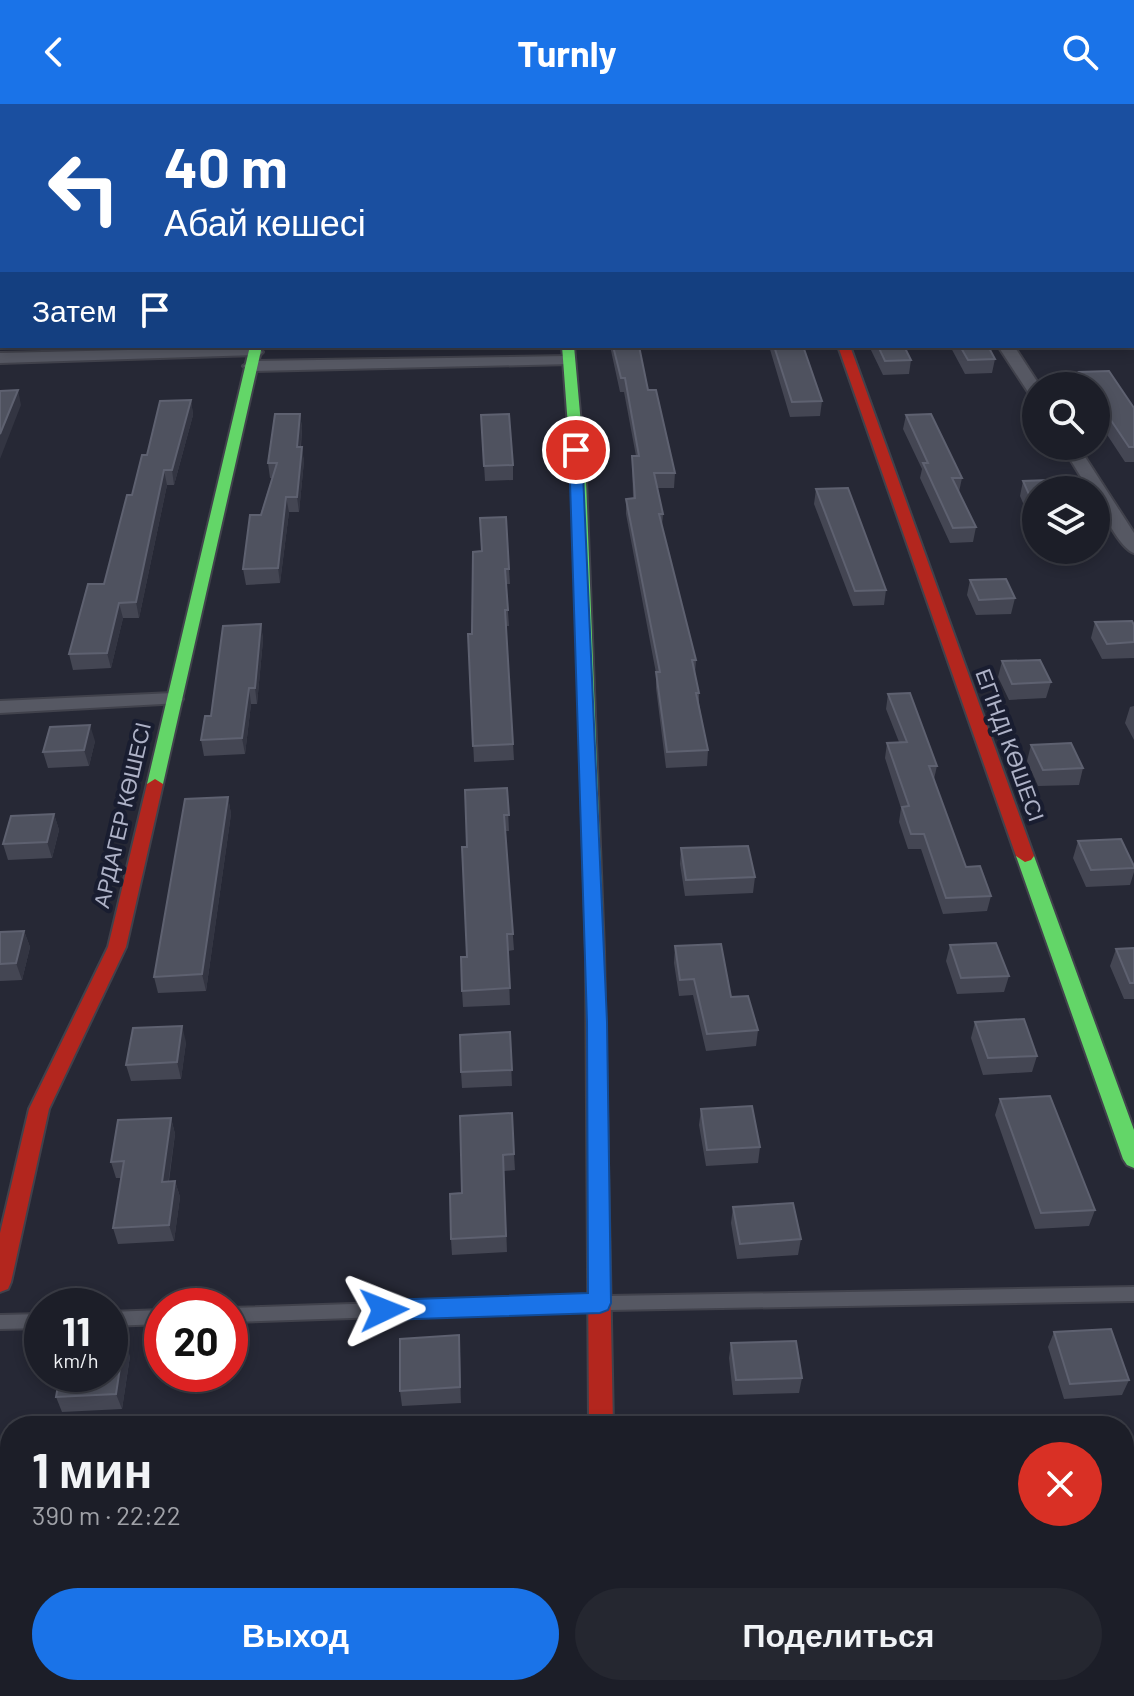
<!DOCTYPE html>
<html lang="ru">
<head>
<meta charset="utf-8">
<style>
	:root { --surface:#1c1e28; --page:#252730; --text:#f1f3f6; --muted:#a0a2a8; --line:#3a3c45; --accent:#1a73e8 }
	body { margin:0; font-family:Barlow,sans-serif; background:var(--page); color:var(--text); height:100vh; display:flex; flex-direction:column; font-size:30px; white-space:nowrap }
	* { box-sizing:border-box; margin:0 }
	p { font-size:26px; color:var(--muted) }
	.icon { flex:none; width:44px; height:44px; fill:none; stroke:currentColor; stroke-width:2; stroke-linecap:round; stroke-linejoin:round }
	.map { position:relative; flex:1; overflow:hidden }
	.panel { position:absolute; left:0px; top:1312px; width:1134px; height:280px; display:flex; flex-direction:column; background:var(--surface); border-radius:32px 32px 0 0; box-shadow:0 4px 12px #0003,0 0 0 2px var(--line) }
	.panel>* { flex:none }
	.banner { position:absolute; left:0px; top:0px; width:1134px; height:244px; box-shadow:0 4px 12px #0003,0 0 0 2px var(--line); background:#1a4fa0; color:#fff; overflow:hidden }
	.tools { position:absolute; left:1022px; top:268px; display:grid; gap:16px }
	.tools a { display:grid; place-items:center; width:88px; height:88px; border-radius:50%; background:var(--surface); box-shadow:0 4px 12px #0003,0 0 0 2px var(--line); font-size:40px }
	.speed { position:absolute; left:24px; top:1184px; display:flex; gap:16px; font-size:40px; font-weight:700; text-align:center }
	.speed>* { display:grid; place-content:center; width:104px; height:104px; border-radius:50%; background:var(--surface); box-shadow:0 4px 12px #0003,0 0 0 2px var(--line); line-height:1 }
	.speed small { font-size:20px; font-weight:400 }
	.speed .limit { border:12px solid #d22; background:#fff; color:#111 }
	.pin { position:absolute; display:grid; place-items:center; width:68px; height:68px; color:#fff; margin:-34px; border:4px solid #fff; border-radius:50%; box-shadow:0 2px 8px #0007 }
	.me { position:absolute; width:88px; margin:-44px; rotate:88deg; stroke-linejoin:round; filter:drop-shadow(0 0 6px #0008) }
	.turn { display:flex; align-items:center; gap:28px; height:168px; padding:0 32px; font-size:36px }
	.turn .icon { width:104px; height:104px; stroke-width:2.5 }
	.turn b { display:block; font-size:56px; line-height:68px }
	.then { display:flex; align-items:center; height:76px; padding:0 32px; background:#0003; gap:16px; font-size:30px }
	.round { display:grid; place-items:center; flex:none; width:84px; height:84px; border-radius:42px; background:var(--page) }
	.summary { display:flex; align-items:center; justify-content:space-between; height:136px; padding:0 32px }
	h1 { font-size:48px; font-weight:700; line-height:60px }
	.button { display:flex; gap:16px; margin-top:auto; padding:16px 32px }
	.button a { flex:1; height:92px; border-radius:48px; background:var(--accent); color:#fff; font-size:32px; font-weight:700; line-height:92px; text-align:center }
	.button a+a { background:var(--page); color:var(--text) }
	header { display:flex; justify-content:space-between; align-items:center; height:104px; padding:0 32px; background:var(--accent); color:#fff; font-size:36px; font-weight:700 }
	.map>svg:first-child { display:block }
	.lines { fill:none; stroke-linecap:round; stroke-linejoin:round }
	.lane-casing { stroke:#41424c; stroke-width:4 }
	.street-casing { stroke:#41424c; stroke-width:4 }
	.fast-casing { stroke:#41424c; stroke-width:4 }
	.jam-casing { stroke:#41424c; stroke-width:4 }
	.lane { fill:#565863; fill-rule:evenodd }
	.street { fill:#565863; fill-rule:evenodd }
	.fast { fill:#63d668; fill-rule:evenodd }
	.jam { fill:#b3261e; fill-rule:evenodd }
	.wall { fill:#444653 }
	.shaded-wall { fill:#333542 }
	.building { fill:#4f525f; stroke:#5e6170; stroke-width:2 }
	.route { fill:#1a73e8; stroke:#114b97; stroke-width:2 }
	.labels { text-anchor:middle; stroke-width:8; stroke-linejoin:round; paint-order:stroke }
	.street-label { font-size:22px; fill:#aeb2c7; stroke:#191d30 }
</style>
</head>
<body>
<header><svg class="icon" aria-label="back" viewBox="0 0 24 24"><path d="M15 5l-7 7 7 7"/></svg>Turnly<svg class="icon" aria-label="search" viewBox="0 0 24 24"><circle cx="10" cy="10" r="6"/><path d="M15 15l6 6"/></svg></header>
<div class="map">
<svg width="1134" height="1592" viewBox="0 0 1134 1592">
	<rect width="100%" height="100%" fill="#262835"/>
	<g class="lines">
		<defs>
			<path id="lane" d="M1134 1183V1197L609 1206 604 1204 601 1199 604 1194 609 1192Z
				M591 1192 596 1194 599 1199 596 1204 591 1206 230 1218V1204Z
				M162 1206V1220L110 1222V1208Z
				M42 1210V1224L0 1225V1211Z"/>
			<path id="street" d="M139 0H151V2H139Z
				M354 0H366L353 2Z
				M536 0H548V2H536Z
				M1134 44V52L1132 53V45Z
				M0 65H2V73H0Z
				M1132 142H1134V150H1132Z
				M998 242H1014L1040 282H1036V293L1030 291Z
				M255 243 263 248 260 251 0 259V249Z
				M567 252 575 257 572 260 251 267 243 262 251 257Z
				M1062 342H1078L1134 429V449C1120 445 1096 400 1096 386H1089Z
				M173 589 183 595 180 599 0 609V597Z
				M586 1582H622V1592H586Z"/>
			<path id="fast" d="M1045 0H1054L1055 2H1046Z
				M250 242H262L163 680 155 685 147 680Z
				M562 242H574L586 376 604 847 595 854 586 847 572 376Z
				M1025 746 1034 752 1134 1026V1064L1127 1061 1123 1055 1016 752Z"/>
			<path id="jam" d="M0 53H2V59H0Z
				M838 242H850L1034 752 1031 756 1025 758 1016 752Z
				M155 675 163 680 126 843 49 1005 11 1178 8 1185 0 1188V1129L29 1005 108 843 147 680Z
				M595 840 604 847 613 1322H589L586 847Z"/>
		</defs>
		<use href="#lane" class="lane-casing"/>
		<use href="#street" class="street-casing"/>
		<use href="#fast" class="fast-casing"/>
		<use href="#jam" class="jam-casing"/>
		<use href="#lane" class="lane"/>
		<use href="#street" class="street"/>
		<use href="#fast" class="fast"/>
		<use href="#jam" class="jam"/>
	</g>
	<path class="wall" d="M30 0H102L101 2H29Z
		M610 242H639L648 286 675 369 674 384H657L663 410 662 422 696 556 695 570 699 589V600L708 646 707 662 666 664 656 584V569L626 410V395L633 394 632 352H636L624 288H620Z
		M769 242H803L822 297 820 312 790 313Z
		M869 242H904L911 256 909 270 883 271Z
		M950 242H988L995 255 992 269 965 270Z
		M1079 268 1134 304V358H1125L1096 314V282H1075Z
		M191 296 193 311 174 381H167L139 514H123L111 564 73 566 69 550 104 480 132 391 147 351Z
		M300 310 302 324 301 343 304 357 299 408H289L280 479 246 481 243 465 272 374H270L268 359Z
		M481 311 513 361V376L485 377Z
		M906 311 962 374 959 388 976 423 973 438 950 439 920 374 922 365 903 325Z
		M1023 377 1036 386V429L1020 392Z
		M816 385 886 486 884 501 853 502 814 400Z
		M482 447 509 465 510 480H506L509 522H506L514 656 474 658 468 530H472Z
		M970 476 1015 494 1011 510 976 511 967 491Z
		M1095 518 1134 521V554L1102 555 1091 534Z
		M261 520 263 536 257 600H251L245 650 204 652 201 636 211 612Z
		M1002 557 1051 578 1046 594 1009 596 998 573Z
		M888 590 937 662 934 675 966 763 991 792 987 807 943 810 921 745H908L899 718 901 704 885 654 887 639 899 638 886 605Z
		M1134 602V636L1125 619 1130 603Z
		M95 637 89 662 48 664 43 648Z
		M1031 641 1083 664 1079 681 1038 682 1027 657Z
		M507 684 509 727H505L514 846 508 847 510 901 463 903 462 887 467 853V743Z
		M228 693 231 710 206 887 158 889 154 873Z
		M54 710 59 726 52 754 8 756 3 740Z
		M1078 737 1134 762V768L1130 781 1086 783 1073 754Z
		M681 744 755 773 753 789 685 792 680 760Z
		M24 827 30 843 22 876 0 877V828Z
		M950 841 1009 872 1004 888 957 890 946 857Z
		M675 842 758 926 756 942 706 947 693 891 679 892 674 859Z
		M1134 844V895H1124L1110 862 1116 845Z
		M975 918 1037 952 1032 968 983 971 971 934Z
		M510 928 512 982 462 984 461 968Z
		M186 938 181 975 131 977 126 961Z
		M1000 995 1095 1106 1089 1122 1035 1125 995 1011Z
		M701 1005 760 1043 758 1059 706 1062 699 1021Z
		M460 1012 514 1050 515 1066 504 1067 507 1148 452 1151 451 1135 462 1089Z
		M171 1014 175 1030 169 1077H175L180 1093 174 1137 118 1140 113 1124 121 1074H116L111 1058Z
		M733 1103 801 1135 798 1151 737 1155 731 1119Z
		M1054 1228 1129 1276 1122 1291 1064 1295 1048 1243Z
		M731 1239 802 1274 799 1289 733 1291 729 1254Z
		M460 1247 461 1299 402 1302 400 1287Z
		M130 1252 122 1305 62 1308 56 1293Z
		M1134 1409V1486L1124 1487V1410Z
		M390 1582H460L461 1592H391Z"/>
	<path class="shaded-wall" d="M18 286 21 301 0 355V330Z
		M191 296 193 311 174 381 172 366Z
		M300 310 302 324 299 358 297 343Z
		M302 343 304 357 299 408 297 393Z
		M164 366 167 381 139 514 136 498Z
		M286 393 289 408 280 479 278 464Z
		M119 499 123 514 111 564 107 549Z
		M261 520 263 536 257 600 255 584Z
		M249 584 251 600 245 650 242 634Z
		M90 621 95 637 89 662 84 646Z
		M228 693 231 710 206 887 202 870Z
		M54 710 59 726 52 754 47 738Z
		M24 827 30 843 22 876 16 859Z
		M182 922 186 938 181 975 177 958Z
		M171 1014 175 1030 166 1094 162 1078Z
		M175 1077 180 1093 174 1137 169 1121Z
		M459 1231 460 1247 461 1299 460 1283Z
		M124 1237 130 1252 122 1305 116 1290Z
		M74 1582H82L81 1592H72Z"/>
	<path class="building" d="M30 0H57L56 2H29Z
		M170 0H196V2H169Z
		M299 0H331L330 2H299Z
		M485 0H506L507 2H485Z
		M588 0H1035L1037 2H588Z
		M613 242H639L648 286H656L675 369H654L663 410H659L696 556H692L699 589H696L708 646 667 648 656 568H660L626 395 635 394 632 352H639L625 274H621Z
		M774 242H803L822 297 792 298Z
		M878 242H904L911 256 885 257Z
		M960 242H988L995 255 968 256Z
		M1109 267 1134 304V343H1129L1096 294V282H1088L1079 268Z
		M18 286 0 330V287Z
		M191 296 172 366H164L136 498 119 499 107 549 69 550 88 480H104L127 391H132L142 351H147L160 297Z
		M275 310H300L297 343H302L297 393H286L278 464 243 465 250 411H261L277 359H268Z
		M509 310 513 361 484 362 481 311Z
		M931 310 962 374H952L976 423 953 424 923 359H928L906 311Z
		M1050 376 1055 386H1036V406L1023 377Z
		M848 384 886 486 855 487 816 385Z
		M506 413 509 465H505L508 506H505L513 640 473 642 468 530H472L473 448 482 447 480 414Z
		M1006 475 1015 494 979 496 970 476Z
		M1132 517 1134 521V538L1107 540 1095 518Z
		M261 520 255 584H249L242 634 201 636 205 612H211L223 522Z
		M1040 556 1051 578 1012 580 1002 557Z
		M910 589 937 662H929L966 763 980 762 991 792 946 794 924 730H911L902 703 909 702 887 639 907 638 888 590Z
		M90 621 84 646 43 648 50 623Z
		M1071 639 1083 664 1043 666 1031 641Z
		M507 684 509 711H504L513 830H507L510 884 462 887 461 853H467L462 743H467L465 686Z
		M228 693 202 870 154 873 185 695Z
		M54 710 47 738 3 740 11 712Z
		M1121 735 1134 762V764L1091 766 1078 737Z
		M748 742 755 773 686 776 681 744Z
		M24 827 16 859 0 860V828Z
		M996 839 1009 872 961 874 950 841Z
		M721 840 731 893 748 892 758 926 707 930 694 875 680 876 675 842Z
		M1134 844V879H1130L1116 845Z
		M1024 915 1037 952 988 954 975 918Z
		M182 922 177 958 126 961 133 924Z
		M510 928 512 966 461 968 460 931Z
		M1050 992 1095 1106 1041 1109 1000 995Z
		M752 1002 760 1043 707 1046 701 1005Z
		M512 1009 514 1050 503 1051 506 1132 451 1135 450 1090 462 1089 460 1012Z
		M171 1014 162 1078 175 1077 169 1121 113 1124 124 1057 111 1058 118 1016Z
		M793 1099 801 1135 740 1140 733 1103Z
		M1111 1225 1129 1276 1070 1280 1054 1228Z
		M459 1231 460 1283 400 1287V1235Z
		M124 1237 116 1290 56 1293 60 1270H110V1238Z
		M796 1237 802 1274 736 1276 731 1239Z
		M1134 1409V1473H1124V1410Z
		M6 1575H10V1582H74L72 1592H3Z
		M390 1582H459V1583L390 1588Z
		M779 1582H847L849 1592H780Z"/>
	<path class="route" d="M576 343 582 346 607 918 611 1199 608 1206 600 1209 384 1216 376 1213 373 1206 376 1199 384 1196 588 1189 587 918 569 346Z"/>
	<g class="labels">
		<g class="street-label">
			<text transform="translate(1010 641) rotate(70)" y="8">ЕГІНДІ КӨШЕСІ</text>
			<text transform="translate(122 711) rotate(-77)" y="8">АРДАГЕР КӨШЕСІ</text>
		</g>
	</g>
</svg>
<div class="tools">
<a><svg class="icon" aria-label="search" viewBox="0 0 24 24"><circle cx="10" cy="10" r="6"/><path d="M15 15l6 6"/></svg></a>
<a><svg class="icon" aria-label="layers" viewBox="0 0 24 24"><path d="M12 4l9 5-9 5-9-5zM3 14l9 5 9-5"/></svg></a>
</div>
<div class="speed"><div>11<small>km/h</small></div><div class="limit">20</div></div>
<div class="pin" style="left:576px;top:346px;background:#d93025"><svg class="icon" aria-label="arrive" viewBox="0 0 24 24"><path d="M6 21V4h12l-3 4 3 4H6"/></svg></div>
<svg class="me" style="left:384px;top:1206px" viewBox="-20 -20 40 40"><path d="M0-17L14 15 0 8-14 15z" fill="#1a73e8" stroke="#fff" stroke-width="4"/></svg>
<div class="banner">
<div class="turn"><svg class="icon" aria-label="left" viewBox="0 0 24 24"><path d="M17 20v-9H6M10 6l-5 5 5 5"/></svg><div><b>40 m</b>Абай көшесі</div></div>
<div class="then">Затем<svg class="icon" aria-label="arrive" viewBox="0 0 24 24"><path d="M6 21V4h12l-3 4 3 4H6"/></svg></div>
</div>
<section class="panel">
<div class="summary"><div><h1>1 мин</h1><p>390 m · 22:22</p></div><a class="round" style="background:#d93025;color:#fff"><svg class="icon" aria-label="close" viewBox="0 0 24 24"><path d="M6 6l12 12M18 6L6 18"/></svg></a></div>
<div class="button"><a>Выход</a><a>Поделиться</a></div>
</section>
</div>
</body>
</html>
